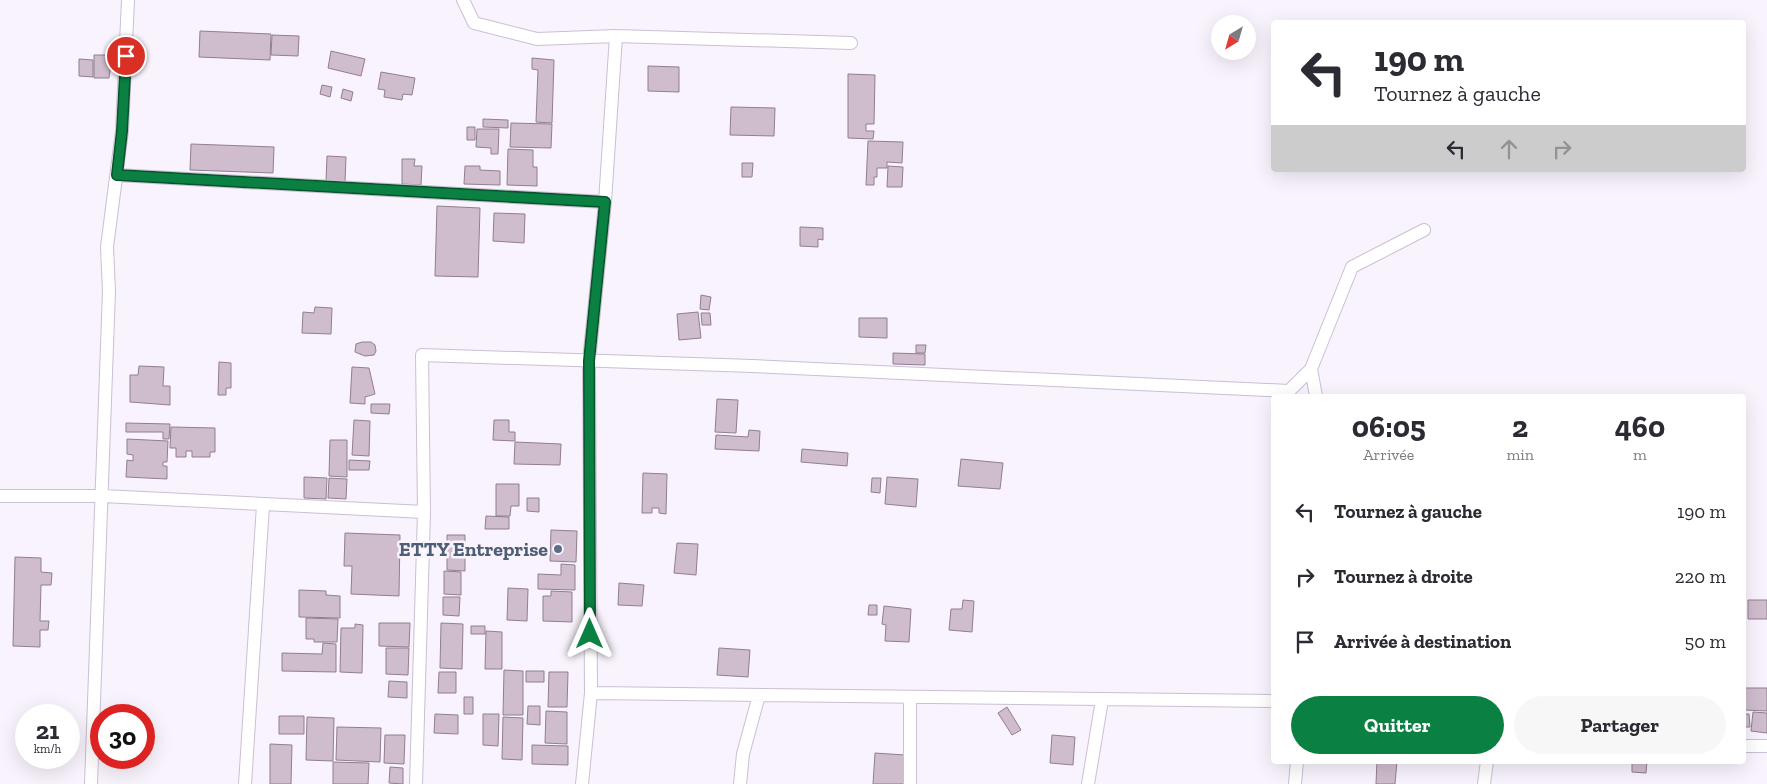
<!DOCTYPE html>
<html lang="fr">
<head>
<meta charset="utf-8">
<style>
	:root { --surface:#fff; --page:#f7f7f7; --text:#2b2b33; --muted:#7c7c81; --accent:#0b8043 }
	body { margin:0; font-family:"Zilla Slab",serif; background:var(--page); color:var(--text); height:100vh; display:flex; flex-direction:column; font-size:19px; white-space:nowrap }
	* { box-sizing:border-box; margin:0 }
	p { font-size:16px; color:var(--muted) }
	.icon { flex:none; width:28px; height:28px; fill:none; stroke:currentColor; stroke-width:2; stroke-linecap:round; stroke-linejoin:round }
	.map { position:relative; flex:1; overflow:hidden }
	.details { position:absolute; left:1271px; top:394px; width:475px; height:370px; display:flex; flex-direction:column; background:var(--surface); border-radius:5px; box-shadow:0 5px 20px #0002 }
	.details>* { flex:none }
	.banner { position:absolute; left:1271px; top:20px; width:475px; height:152px; border-radius:5px; box-shadow:0 5px 20px #0002; background:#fff; color:var(--text); overflow:hidden }
	.needle { width:32px; rotate:217deg }
	.fabs { position:absolute; left:1211px; top:15px; display:grid; gap:10px }
	.fabs a { display:grid; place-items:center; width:45px; height:45px; border-radius:50%; background:var(--surface); box-shadow:0 5px 20px #0002; font-size:25px }
	.speed { position:absolute; left:15px; top:704px; display:flex; gap:10px; font-size:25px; font-weight:700; text-align:center }
	.speed>* { display:grid; place-content:center; width:65px; height:65px; border-radius:50%; background:var(--surface); box-shadow:0 5px 20px #0002; line-height:1 }
	.speed small { font-size:12px; font-weight:400 }
	.speed .limit { border:8px solid #d22; background:#fff; color:#111 }
	.pin { position:absolute; display:grid; place-items:center; width:42px; height:42px; color:#fff; margin:-21px; border:2px solid #fff; border-radius:50%; box-shadow:0 1px 5px #0007 }
	.me { position:absolute; width:55px; margin:-28px; rotate:0deg; stroke-linejoin:round; filter:drop-shadow(0 0 4px #0008) }
	.turn { display:flex; align-items:center; gap:18px; height:105px; padding:0 20px; font-size:22px }
	.turn .icon { width:65px; height:65px; stroke-width:2.5 }
	.turn b { display:block; font-size:35px; line-height:42px }
	.lanes { display:flex; align-items:center; height:48px; padding:0 20px; background:#0003; justify-content:center; gap:25px; direction:ltr }
	.lanes .off { opacity:.35 }
	.eta { display:flex; justify-content:space-evenly; align-items:center; height:85px; text-align:center }
	.eta b { font-size:30px; font-weight:700; line-height:35px }
	.cta { display:flex; gap:10px; margin-top:auto; padding:10px 20px }
	.cta a { flex:1; height:58px; border-radius:30px; background:var(--accent); color:#fff; font-size:20px; font-weight:700; line-height:58px; text-align:center }
	.cta a+a { background:var(--page); color:var(--text) }
	ul { padding:0; list-style:none }
	li { display:flex; align-items:center; gap:15px; height:65px; padding:0 20px }
	li div { flex:1 }
	li b { display:block; font-size:19px }
	li em { font-style:normal }
	.map>svg:first-child { display:block }
	.building { fill:#cfbccd; stroke:#917f8f }
	.lines { fill:none; stroke-linecap:round; stroke-linejoin:round }
	.street-casing { stroke:#cabfd4; stroke-width:14 }
	.street { stroke:#fff; stroke-width:12 }
	.route-casing { stroke:#07532c; stroke-width:12 }
	.route { stroke:#0b8043; stroke-width:9 }
	.service-dot { fill:#5c6f8a; stroke:#f8f3fc; stroke-width:2 }
	.labels { text-anchor:middle; stroke-width:5; stroke-linejoin:round; paint-order:stroke }
	.service-label { font-size:20px; font-weight:bold; fill:#4e5e75; stroke:#f8f3fc; text-anchor:end }
</style>
</head>
<body>
<div class="map">
<svg width="1767" height="784" viewBox="0 0 1767 784">
	<rect width="100%" height="100%" fill="#f8f3fc"/>
	<path class="building" d="M200 31 271 34 270 60 199 57Z
		M272 35 299 36 298 56 271 55Z
		M331 51 365 59 361 76 328 68Z
		M94 55H112L109 78H94Z
		M532 58 554 60 552 123 536 122 538 70 532 69Z
		M79 59 93 60V77L79 76Z
		M648 66 679 67V92L648 91Z
		M381 72 415 78 412 95 403 94 402 100 384 97 385 90 378 89Z
		M848 74 875 75 874 124H866V131H874L873 139 848 138Z
		M322 85 332 87 330 97 320 94Z
		M343 89 353 92 351 101 341 98Z
		M731 107 775 108 774 136 730 135Z
		M483 119 508 120V128L483 127Z
		M511 123 552 124 551 148 510 147Z
		M467 127H475V140H467Z
		M477 129H499L498 154H491V148L476 147Z
		M868 141 903 142 902 163 887 162V168H877V177H874V185H866Z
		M191 144 274 147 273 173 190 170Z
		M508 149 533 150V167H537V186L507 185Z
		M327 156 346 157 345 182 326 181Z
		M402 159H415L414 166H422L421 185 402 184Z
		M742 163H753L752 177H742Z
		M465 166H480V170L500 171V185L464 184Z
		M888 166 903 167 902 187H887Z
		M437 206 480 208 478 277 435 276Z
		M494 213 525 214 524 243 493 241Z
		M800 227 823 228V240L818 239V247L800 246Z
		M701 295 711 297 709 310 700 309Z
		M315 307 332 308 331 334 302 333 303 312 314 313Z
		M698 312 701 338 679 340 677 314Z
		M701 313H710L711 325H702Z
		M859 318H887V338L859 337Z
		M362 342H371L375 345 376 351 374 355 365 356 355 352 356 344Z
		M916 345H926L925 353H916Z
		M893 353 925 354V365L893 364Z
		M219 362 231 363V388H226V395H218Z
		M139 366 164 367 163 386H170V405L130 402V375H138Z
		M352 367 369 368 375 394 365 397V404L350 403Z
		M717 399 738 400 736 433 715 432Z
		M371 404H390L389 414 371 413Z
		M354 420 370 421 369 456 352 455Z
		M494 420H509V432H515V441L493 440Z
		M126 423 170 424 169 439H163V432H126Z
		M171 427 215 428V452H210V457H192V451H186V457H176V448H170Z
		M749 430 760 431 759 451 715 449 716 435 748 437Z
		M127 439 168 441 167 462H163V466H167V479L126 477 127 460 133 461V455L127 454Z
		M330 440H347V477L329 476Z
		M515 442 561 444 560 465 514 464Z
		M802 449 848 453 847 466 801 462Z
		M961 459 1003 463 1000 489 958 486Z
		M349 460 370 461 369 470H349Z
		M643 473 667 474 666 514 659 513V508H652V513H642Z
		M304 477 327 478 326 499 304 498Z
		M887 477 918 479 916 507 885 504Z
		M329 478 347 479 346 499 328 498Z
		M872 478H881L880 493 871 492Z
		M496 484H519V506H511L510 516H496Z
		M527 498H539V512L527 511Z
		M486 516 509 517V529H485Z
		M551 530 577 531 576 562 550 561Z
		M345 533 400 535 399 596 351 594 352 566H344Z
		M447 535H465V571L447 570Z
		M677 543 698 544 696 575 674 573Z
		M15 557 41 558V572L52 573 51 585H41L40 621H49L48 630H40V647L13 646Z
		M561 564 575 565V590L538 589V574L561 575Z
		M444 571 461 572V595L444 594Z
		M619 583 644 585 642 606 618 605Z
		M508 588 528 589 527 621 507 620Z
		M299 590 326 591V595L340 596V618L299 617Z
		M551 591 572 592V622L543 621V596H551Z
		M443 597H460L459 616 443 615Z
		M963 600 974 601 972 632 949 630 951 609H962Z
		M1748 600H1767V619H1748Z
		M869 605H877V615H868Z
		M884 606 911 609 909 642 885 641 886 625 882 624Z
		M306 618 338 619 337 642H314V639H306Z
		M379 623H410L409 647 379 646Z
		M441 623 463 624 462 669 440 668Z
		M355 624 363 625 362 673 340 672 341 628H355Z
		M471 626H485V634H471Z
		M486 631 502 632V669H485Z
		M323 643 336 644V672L282 671V653L322 654Z
		M386 648H409L408 675 386 674Z
		M719 648 750 650 748 677 717 675Z
		M504 670 523 671V715H503Z
		M526 671H544V682H526Z
		M439 672H456V693H438Z
		M549 672H568L567 707H548Z
		M389 681 407 682V698L388 697Z
		M1744 688H1767V711L1744 710Z
		M464 697H473V714H464Z
		M528 706H540V725L527 724Z
		M1007 707 1021 730 1012 735 998 713Z
		M546 711 567 712V744L545 743Z
		M1753 712 1767 713V733L1751 731Z
		M435 714 458 715V734L434 733Z
		M483 714H499L498 746 483 745Z
		M1744 714H1749L1750 727H1744Z
		M279 716H304V734H279Z
		M307 717 334 718 333 761 306 760Z
		M503 717 523 718 522 760 502 759Z
		M337 727 381 728 380 762 336 760Z
		M385 735H405L404 764 384 763Z
		M1052 735 1075 737 1073 765 1050 763Z
		M270 744 292 745 291 784H270Z
		M532 745 568 746V765L532 764Z
		M875 753 905 755 904 784H873Z
		M1377 761H1397L1395 784H1376Z
		M1632 761H1647L1646 773 1632 772Z
		M333 762 369 763 368 784H333Z
		M390 767 403 768V784L389 783Z"/>
	<g class="lines">
		<defs>
			<path id="street" d="M463 0 474 23 537 39 616 36 851 43
				M117 175 605 202
				M1311 369 1316 396
				M0 496H103L424 512
				M591 693 1274 701
				M1744 746H1767
				M91 784 109 291 107 247 122 131 128 0
				M245 784 263 505
				M416 784 424 512 422 355 752 366 1289 391 1311 369 1352 267 1424 230
				M582 784 591 693 589 361 605 202 616 36
				M740 784 743 754 759 695
				M910 784V698
				M1088 784 1102 700
				M1295 784 1297 761
				M1484 784 1487 761"/>
		</defs>
		<use href="#street" class="street-casing"/>
		<use href="#street" class="street"/>
	</g>
	<g class="lines">
		<defs>
			<path id="route" d="M126 56 122 131 117 175 605 202 589 361 590 634"/>
		</defs>
		<use href="#route" class="route-casing"/>
		<use href="#route" class="route"/>
	</g>
	<circle class="service-dot" cx="558" cy="549" r="5"/>
	<g class="labels">
		<g class="service-label">
			<text x="548" y="556">ETTY Entreprise</text>
		</g>
	</g>
</svg>
<div class="fabs">
<a><svg class="needle" viewBox="-14 -14 28 28"><path d="M0-13l5 13h-10z" fill="#e53935"/><path d="M0 13l5-13h-10z" fill="#7c7c81"/></svg></a>
</div>
<div class="speed"><div>21<small>km/h</small></div><div class="limit">30</div></div>
<div class="pin" style="left:126px;top:56px;background:#d93025"><svg class="icon" aria-label="arrive" viewBox="0 0 24 24"><path d="M6 21V4h12l-3 4 3 4H6"/></svg></div>
<svg class="me" style="left:590px;top:634px" viewBox="-20 -20 40 40"><path d="M0-17L14 15 0 8-14 15z" fill="#0b8043" stroke="#fff" stroke-width="4"/></svg>
<div class="banner">
<div class="turn"><svg class="icon" aria-label="left" viewBox="0 0 24 24"><path d="M17 20v-9H6M10 6l-5 5 5 5"/></svg><div><b>190 m</b>Tournez à gauche</div></div>
<div class="lanes"><svg class="icon" aria-label="left" viewBox="0 0 24 24"><path d="M17 20v-9H6M10 6l-5 5 5 5"/></svg><svg class="icon off" aria-label="ahead" viewBox="0 0 24 24"><path d="M12 20V5M6 11l6-6 6 6"/></svg><svg class="icon off" aria-label="right" viewBox="0 0 24 24"><path d="M7 20v-9h11M14 6l5 5-5 5"/></svg></div>
</div>
<section class="details">
<div class="eta">
<div><b>06:05</b><p>Arrivée</p></div>
<div><b>2</b><p>min</p></div>
<div><b>460</b><p>m</p></div>
</div>
<ul>
<li><svg class="icon" aria-label="left" viewBox="0 0 24 24"><path d="M17 20v-9H6M10 6l-5 5 5 5"/></svg><div><b>Tournez à gauche</b></div><em>190 m</em></li>
<li><svg class="icon" aria-label="right" viewBox="0 0 24 24"><path d="M7 20v-9h11M14 6l5 5-5 5"/></svg><div><b>Tournez à droite</b></div><em>220 m</em></li>
<li><svg class="icon" aria-label="arrive" viewBox="0 0 24 24"><path d="M6 21V4h12l-3 4 3 4H6"/></svg><div><b>Arrivée à destination</b></div><em>50 m</em></li>
</ul>
<div class="cta"><a>Quitter</a><a>Partager</a></div>
</section>
</div>
</body>
</html>
